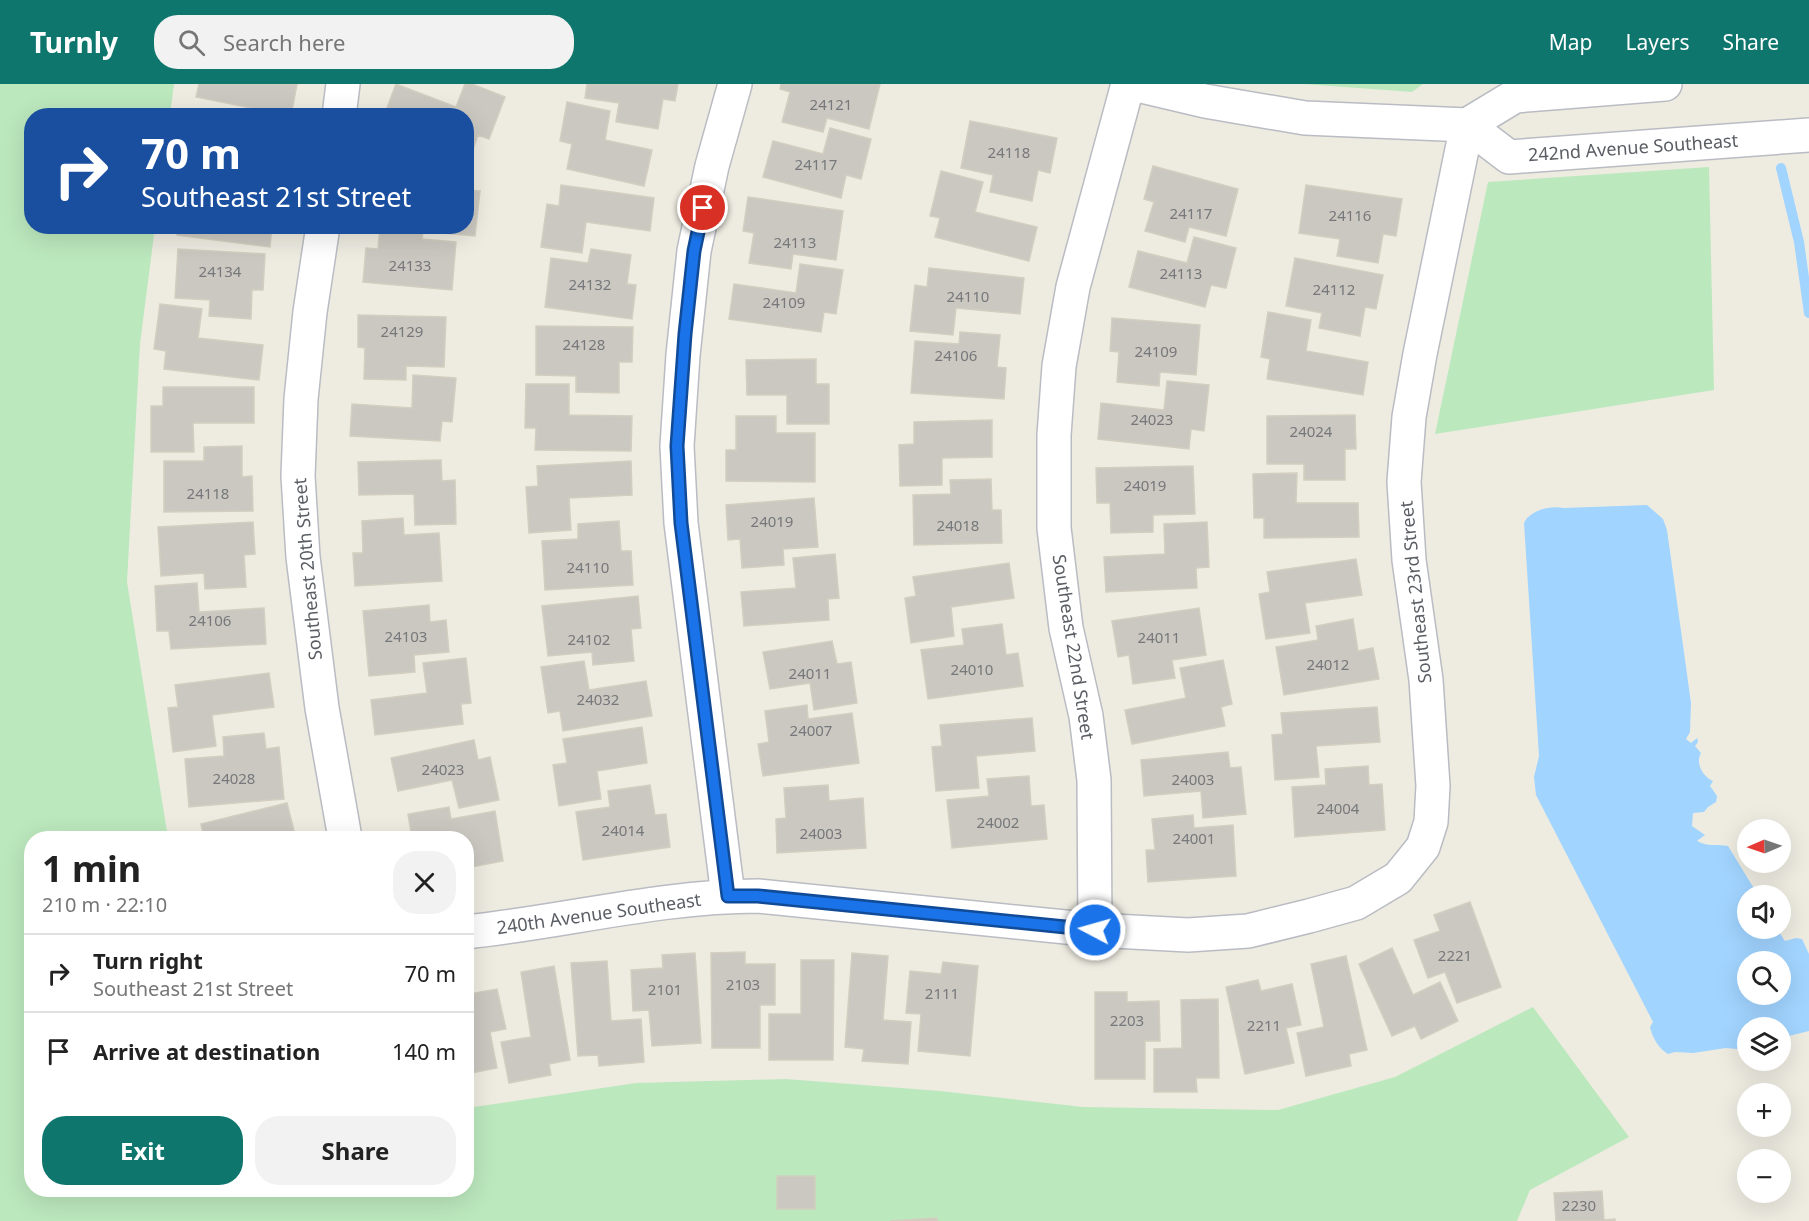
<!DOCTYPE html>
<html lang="en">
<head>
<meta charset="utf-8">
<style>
	:root { --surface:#fff; --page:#f2f2f2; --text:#222; --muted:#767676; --line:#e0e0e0; --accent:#0f766e }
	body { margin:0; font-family:"Noto Sans",sans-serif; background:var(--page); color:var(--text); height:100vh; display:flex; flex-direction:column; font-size:22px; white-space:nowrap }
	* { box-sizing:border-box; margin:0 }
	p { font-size:20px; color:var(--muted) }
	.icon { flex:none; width:33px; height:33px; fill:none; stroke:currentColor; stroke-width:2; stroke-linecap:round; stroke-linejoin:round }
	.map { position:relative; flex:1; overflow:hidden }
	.details { position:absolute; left:24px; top:747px; width:450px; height:366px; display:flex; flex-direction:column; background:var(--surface); border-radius:24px; box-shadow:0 6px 24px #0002 }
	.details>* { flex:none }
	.guide { position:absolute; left:24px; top:24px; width:450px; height:126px; border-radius:24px; box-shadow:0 6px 24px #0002; background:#1a4fa0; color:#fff; overflow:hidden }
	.needle { width:39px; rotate:268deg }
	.tools { position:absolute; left:1737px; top:735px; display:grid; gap:12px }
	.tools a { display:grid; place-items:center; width:54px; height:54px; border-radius:50%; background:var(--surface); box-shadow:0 6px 24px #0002; font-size:30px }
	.pin { position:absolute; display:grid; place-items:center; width:51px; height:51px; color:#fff; margin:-26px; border:3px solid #fff; border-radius:50%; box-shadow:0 2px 6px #0007 }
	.me { position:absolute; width:66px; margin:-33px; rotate:276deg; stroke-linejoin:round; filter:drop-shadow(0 0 4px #0008) }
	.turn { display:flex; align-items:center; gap:21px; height:126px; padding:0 18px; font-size:27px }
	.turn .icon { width:78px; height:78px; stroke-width:2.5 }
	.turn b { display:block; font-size:42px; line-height:51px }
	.round { display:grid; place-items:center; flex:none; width:63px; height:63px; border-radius:24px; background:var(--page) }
	.headline { display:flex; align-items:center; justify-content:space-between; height:102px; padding:0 18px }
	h1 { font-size:36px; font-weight:700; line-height:45px }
	.button { display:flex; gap:12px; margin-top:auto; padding:12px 18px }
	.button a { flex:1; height:69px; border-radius:24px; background:var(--accent); color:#fff; font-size:24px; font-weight:700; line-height:69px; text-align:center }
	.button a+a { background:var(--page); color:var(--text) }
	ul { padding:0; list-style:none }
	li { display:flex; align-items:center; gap:18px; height:78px; padding:0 18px; border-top:2px solid var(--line) }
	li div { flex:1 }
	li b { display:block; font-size:22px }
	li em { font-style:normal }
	header { display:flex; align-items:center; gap:36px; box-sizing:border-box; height:84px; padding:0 30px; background:var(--accent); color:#fff }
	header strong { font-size:28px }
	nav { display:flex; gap:33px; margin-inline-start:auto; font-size:21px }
	.search { width:420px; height:54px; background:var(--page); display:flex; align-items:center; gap:15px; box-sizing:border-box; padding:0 21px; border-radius:24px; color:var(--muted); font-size:22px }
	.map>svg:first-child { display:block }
	.green { fill:#bce8bd }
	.water { fill:#a1d4ff; fill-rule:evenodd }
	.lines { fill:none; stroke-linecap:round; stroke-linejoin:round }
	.stream { stroke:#a1d4ff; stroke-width:10 }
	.building { fill:#cbc8c1; stroke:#d3cebf; stroke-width:1.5 }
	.street-casing { stroke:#b9bcc2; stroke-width:36 }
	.street { stroke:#fff; stroke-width:33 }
	.route-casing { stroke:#114b97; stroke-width:15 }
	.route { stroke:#1a73e8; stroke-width:10 }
	.labels { text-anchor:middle; stroke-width:5; stroke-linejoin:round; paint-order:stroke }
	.number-label { font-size:15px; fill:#76787b }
	.street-label { font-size:18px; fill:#5a5e64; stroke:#fff }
</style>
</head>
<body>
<header>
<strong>Turnly</strong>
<div class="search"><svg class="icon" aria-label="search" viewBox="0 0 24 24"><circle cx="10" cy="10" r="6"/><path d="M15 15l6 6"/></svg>Search here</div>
<nav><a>Map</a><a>Layers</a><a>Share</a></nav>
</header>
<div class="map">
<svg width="1809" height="1137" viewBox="0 0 1809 1137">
	<rect width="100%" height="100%" fill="#eeece1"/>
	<path class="green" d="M0 0H174L170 31 32 32V142L155 143 140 260 127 498 168 754H32V1106H466L467 1024 636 999 786 995 940 1007 1083 1023 1278 1026 1395 993 1533 923 1629 1053 1530 1106 1517 1137H0Z
		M1304 0H1423L1412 8Z
		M1709 83 1714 306 1435 350 1488 98Z"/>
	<path class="water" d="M1647 421 1663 435 1667 446 1691 619 1690 648 1686 655 1691 659 1697 654 1698 658 1695 662 1701 669C1695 679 1703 693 1713 697L1710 702 1717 712 1716 718 1708 723 1704 728 1693 729 1692 742 1705 751 1697 757C1707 763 1718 760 1728 762L1758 811 1748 812V844L1777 845 1785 857 1796 854 1802 855 1809 870V947L1781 954 1780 944H1748L1747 963 1737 965 1726 964 1693 969 1675 968 1668 970C1659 965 1652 953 1650 943L1653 938 1536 711 1534 693 1539 672 1524 439C1530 426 1551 421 1564 424ZM1748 878H1780V910H1748Z"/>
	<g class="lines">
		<path class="stream" d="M1781 84 1799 158 1809 229"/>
	</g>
	<path class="building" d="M199 0H297L291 32 196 13Z
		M396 0 456 23 465 0H472L505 13 489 55 478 51 472 68 466 66V32H384Z
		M587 0H678L675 17 663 15 658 45 616 38 619 19 585 14Z
		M781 0H880L869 45 827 34 823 48 782 38 790 8 780 5Z
		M567 18 610 27 605 56 652 66 644 102 567 85 572 60 560 57Z
		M970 37 1057 54 1050 89 1038 86 1032 117 990 108 993 91 961 84Z
		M830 44 871 55 861 95 846 91 841 114 763 93 773 57 823 70Z
		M1153 82 1238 105 1226 152 1189 143 1185 158 1145 147 1154 118 1144 115Z
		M466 83H471L469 106 480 107 475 152 431 148 432 142H466Z
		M941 87 983 98 975 128 1037 143 1029 177 935 153 940 134 930 132Z
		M561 101 654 114 650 147 586 138 582 169 541 163 547 120 559 122Z
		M1306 101 1402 115 1396 152 1383 150 1378 179 1337 172 1340 155 1299 149Z
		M748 113 843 127 836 176 793 170 791 185 749 179 754 149 743 147Z
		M178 142H272L270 163 177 151Z
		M380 142H424L422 155 456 158 452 206 363 198 366 164 378 165Z
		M1194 153 1236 164 1226 204 1211 201 1205 223 1129 203 1138 167 1187 179Z
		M178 165 265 170 263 206H252L251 235 209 232 210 216 175 214Z
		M591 165 631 171 627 200 636 201 632 235 545 223 551 174 588 179Z
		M1295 174 1383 191 1376 225 1365 223 1360 252 1319 244 1322 229 1286 222Z
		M800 180 843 186 836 230 824 228 821 248 729 235 734 200 796 209Z
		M929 184 1024 194 1020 230 956 224 953 251 910 247 915 201 927 203Z
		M160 220 202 225 198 254 263 261 259 296 164 285 166 267 154 265Z
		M1268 228 1311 236 1306 267 1368 278 1363 311 1267 295 1270 275 1261 273Z
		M358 231 446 233 444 283 406 282V296L364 295 365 264 358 263Z
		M1112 234 1200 241 1196 291 1160 288 1159 302 1117 298 1119 268 1110 267Z
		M536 242 633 243 632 278H619V309L576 308V292L536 291Z
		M960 248 1000 251 997 283 1006 284 1004 315 911 309 915 257 959 260Z
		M816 275V300H829V340H787V311H747L746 276Z
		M413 291 456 294 452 338 442 337 440 357 350 352 352 320 412 324Z
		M1167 297 1209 301 1204 347 1191 345 1189 365 1098 355 1101 319 1164 326Z
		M526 300H569V331L632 332 631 367 535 366 536 344H525Z
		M163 303H254V339H193L194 368H151V322H163Z
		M1355 331 1356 365H1345V396H1304V380H1267V332Z
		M736 332H776V349H815V398L726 397V366H736Z
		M992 336V373L942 374V401L900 402 899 361 914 360V338Z
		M242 362V393L252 392 253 427 164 428V377H204V363Z
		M441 376 442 397 455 396 456 440 415 441 414 410 359 411 358 378Z
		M631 377 632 411 569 414 571 446 529 449 526 403 538 402 537 382Z
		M1193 382 1195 430 1153 431V448L1111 449 1110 419H1097L1096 384Z
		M1297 389 1296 419H1358L1359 453 1264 454V434H1254L1253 390Z
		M991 395 992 426H1001L1002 459 914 461 913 411 951 410 950 396Z
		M814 414 818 463 783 465 784 481 742 484 740 455 728 456 726 421Z
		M403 434 404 451 439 449 442 497 355 502 353 469H363L362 437Z
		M619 437 621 467H631L633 501 545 506 542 457 578 455V440Z
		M253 438 255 470 244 471 246 503 205 505 204 489 161 492 158 443Z
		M1207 438 1209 483 1196 484 1197 504 1106 508 1104 473 1165 470 1164 440Z
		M835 470 839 514 828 515 829 536 744 542 741 508 796 504 793 474Z
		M1356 475 1362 511 1305 519 1310 549 1266 555 1259 510 1270 508 1267 488Z
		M1009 479 1014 514 951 523 954 552 911 559 905 514 916 512 913 493Z
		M197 499 199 528 264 524 266 560 171 565 169 547H157L155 502Z
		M638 512 641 544 631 545 634 577 593 581 592 568 548 572 542 522Z
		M429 521 430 538 446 536 449 568 414 571 415 588 369 592 363 527Z
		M1199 524 1206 571 1172 576 1175 594 1133 600 1129 571 1118 573 1112 537Z
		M1353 535 1358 567 1373 564 1379 595 1284 611 1276 563 1318 556 1316 542Z
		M1002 540 1006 571 1018 569 1023 602 928 615 921 566 964 561 962 545Z
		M832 557 837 580 851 578 857 619 814 626 810 599 770 605 763 568Z
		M466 574 471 619 461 620 463 640 375 651 371 616 427 609 423 579Z
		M1223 576 1232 620 1221 623 1225 642 1132 660 1125 626 1186 614 1180 584Z
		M584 577 589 606 646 597 652 632 563 647 560 627 548 629 541 583Z
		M269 589 274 623 212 631 216 662 173 668 168 624 178 623 175 601Z
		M807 621 808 635 852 629 859 679 763 692 758 660 769 658 765 627Z
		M1377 623 1380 658 1316 662 1319 693 1275 696 1272 651 1283 650 1281 629Z
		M1032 634 1035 667 976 672 979 704 936 707 932 663 942 662 940 641Z
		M642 643 647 679 597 687 601 715 559 722 553 681 567 679 563 655Z
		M264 649 266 665 279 663 284 715 189 723 185 675 224 672 223 653Z
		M474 656 478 676 490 673 499 716 459 724 452 696 398 707 391 674Z
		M1228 668 1230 684 1241 683 1246 730 1203 734 1201 707 1144 712 1141 676Z
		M1368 682 1369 701 1382 700 1385 746 1295 753 1292 703 1326 701 1325 685Z
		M1029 692 1031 722 1044 721 1047 755 952 764 947 716 989 712 987 695Z
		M650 701 655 731 666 730 670 763 583 776 576 728 610 723 608 707Z
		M828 701 829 717 863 714 866 764 777 769 776 735 786 734 784 704Z
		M287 719 295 751 286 754H204L201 740Z
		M449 723 451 735 495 727 503 777 466 784V754H412L408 730Z
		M1193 731 1194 744 1233 741 1236 792 1148 798 1146 766H1155L1152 735Z
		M1470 818 1501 903 1457 919 1445 888 1428 894 1414 856 1440 847 1434 831Z
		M1392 864 1413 911 1440 898 1458 937 1421 955 1415 942 1392 952 1359 880Z
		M745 868V880H775V921H760V964H712L711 869Z
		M695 869 701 959 652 962 649 926 633 927 631 886 663 884 662 871Z
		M852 869 888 872 883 936 911 938 908 980 862 977 864 965 845 963Z
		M1346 872 1367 966 1349 970 1351 982 1306 992 1297 949 1324 943 1311 880Z
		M801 876H834L833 976H769V930H801Z
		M607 877 611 937 641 935 644 978 599 982 598 971 578 972 571 879Z
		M943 878 978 882 970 972 918 967 921 930 906 929 910 887 941 890Z
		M554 882 570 976 549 980 551 991 509 999 501 958 531 953 521 888Z
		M1258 896 1261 907 1292 900 1301 941 1286 944 1294 979 1245 990 1226 903Z
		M466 900 469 910 497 905 506 945 490 948 497 984 466 990Z
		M1095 908H1127V918L1159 917 1160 957H1145V995H1095Z
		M1218 915 1219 994H1196L1197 1008H1154V965L1182 964 1181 916Z
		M777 1092H815V1125H777Z
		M1602 1107 1604 1136 1615 1135V1137H1556L1554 1109Z
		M937 1134V1137H890Z"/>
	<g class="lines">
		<defs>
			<path id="street" d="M1133 0 1205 17 1305 34 1467 41 1515 12 1665 0
				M339 32 343 0
				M1467 41 1509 73 1809 51
				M323 142 310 228 301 315 298 392 303 473 322 624 345 754
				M728 812 681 439 677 362 683 271 694 167 712 82 735 0
				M1095 846 1094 696 1086 632 1066 544 1054 444V351L1059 282 1073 203 1128 0
				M466 848C563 838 660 812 758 812L1095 846 1188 851 1248 847 1309 832 1356 819 1398 794 1423 763 1431 738 1433 702 1426 596 1409 476 1404 398 1409 333 1420 270 1467 41"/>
		</defs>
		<use href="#street" class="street-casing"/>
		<use href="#street" class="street"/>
	</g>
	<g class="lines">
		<defs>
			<path id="route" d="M703 124 694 167 685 250 677 362 681 439 728 812H758L1095 846"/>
		</defs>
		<use href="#route" class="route-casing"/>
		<use href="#route" class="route"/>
	</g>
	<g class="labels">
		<g class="number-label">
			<text x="831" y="26">24121</text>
			<text x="1009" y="74">24118</text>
			<text x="816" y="86">24117</text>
			<text x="1191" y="135">24117</text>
			<text x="1350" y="137">24116</text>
			<text x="795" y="164">24113</text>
			<text x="410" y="187">24133</text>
			<text x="220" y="193">24134</text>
			<text x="1181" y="195">24113</text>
			<text x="590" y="206">24132</text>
			<text x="1334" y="211">24112</text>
			<text x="968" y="218">24110</text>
			<text x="784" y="224">24109</text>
			<text x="402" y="253">24129</text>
			<text x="584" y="266">24128</text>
			<text x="1156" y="273">24109</text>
			<text x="956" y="277">24106</text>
			<text x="1152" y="341">24023</text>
			<text x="1311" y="353">24024</text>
			<text x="1145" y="407">24019</text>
			<text x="208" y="415">24118</text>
			<text x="772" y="443">24019</text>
			<text x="958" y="447">24018</text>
			<text x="588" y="489">24110</text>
			<text x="210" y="542">24106</text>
			<text x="406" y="558">24103</text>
			<text x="1159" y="559">24011</text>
			<text x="589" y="561">24102</text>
			<text x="1328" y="586">24012</text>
			<text x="972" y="591">24010</text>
			<text x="810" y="595">24011</text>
			<text x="598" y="621">24032</text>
			<text x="811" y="652">24007</text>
			<text x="443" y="691">24023</text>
			<text x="234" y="700">24028</text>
			<text x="1193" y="701">24003</text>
			<text x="1338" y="730">24004</text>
			<text x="998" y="744">24002</text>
			<text x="623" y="752">24014</text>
			<text x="821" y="755">24003</text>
			<text x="1194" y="760">24001</text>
			<text x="1455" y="877">2221</text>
			<text x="743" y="906">2103</text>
			<text x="665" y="911">2101</text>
			<text x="942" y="915">2111</text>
			<text x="1127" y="942">2203</text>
			<text x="1264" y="947">2211</text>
			<text x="1579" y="1127">2230</text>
		</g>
		<g class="street-label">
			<text transform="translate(1633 64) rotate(-4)" y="6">242nd Avenue Southeast</text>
			<text transform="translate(308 485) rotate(-95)" y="6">Southeast 20th Street</text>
			<text transform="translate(1416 508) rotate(-96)" y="6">Southeast 23rd Street</text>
			<text transform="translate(1073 563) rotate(81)" y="6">Southeast 22nd Street</text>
			<text transform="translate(599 830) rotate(-8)" y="6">240th Avenue Southeast</text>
		</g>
	</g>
</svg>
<div class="tools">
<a><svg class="needle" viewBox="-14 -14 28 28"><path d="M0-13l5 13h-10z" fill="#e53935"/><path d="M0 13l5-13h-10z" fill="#767676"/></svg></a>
<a><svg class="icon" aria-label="sound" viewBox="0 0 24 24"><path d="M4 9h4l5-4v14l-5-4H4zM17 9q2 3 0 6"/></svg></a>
<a><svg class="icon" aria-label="search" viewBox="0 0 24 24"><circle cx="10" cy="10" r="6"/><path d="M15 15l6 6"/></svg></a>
<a><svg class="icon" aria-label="layers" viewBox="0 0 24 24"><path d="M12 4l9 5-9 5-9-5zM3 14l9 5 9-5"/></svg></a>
<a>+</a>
<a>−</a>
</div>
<div class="pin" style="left:703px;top:124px;background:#d93025"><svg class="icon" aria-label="arrive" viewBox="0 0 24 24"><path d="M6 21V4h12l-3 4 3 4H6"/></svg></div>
<svg class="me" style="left:1095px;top:846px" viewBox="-20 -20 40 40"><circle r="17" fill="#1a73e8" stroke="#fff" stroke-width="3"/><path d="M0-11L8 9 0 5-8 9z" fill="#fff"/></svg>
<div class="guide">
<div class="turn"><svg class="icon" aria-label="right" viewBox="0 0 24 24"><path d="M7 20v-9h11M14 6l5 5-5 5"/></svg><div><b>70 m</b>Southeast 21st Street</div></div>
</div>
<section class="details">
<div class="headline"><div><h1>1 min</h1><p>210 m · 22:10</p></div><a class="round"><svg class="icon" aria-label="close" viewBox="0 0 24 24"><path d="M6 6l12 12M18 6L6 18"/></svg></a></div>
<ul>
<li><svg class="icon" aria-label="right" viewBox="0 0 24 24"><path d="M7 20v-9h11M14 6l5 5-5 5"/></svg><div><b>Turn right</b><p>Southeast 21st Street</p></div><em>70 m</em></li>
<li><svg class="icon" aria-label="arrive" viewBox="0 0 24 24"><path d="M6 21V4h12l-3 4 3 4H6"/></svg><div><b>Arrive at destination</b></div><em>140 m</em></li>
</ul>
<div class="button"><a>Exit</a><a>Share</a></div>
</section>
</div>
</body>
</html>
